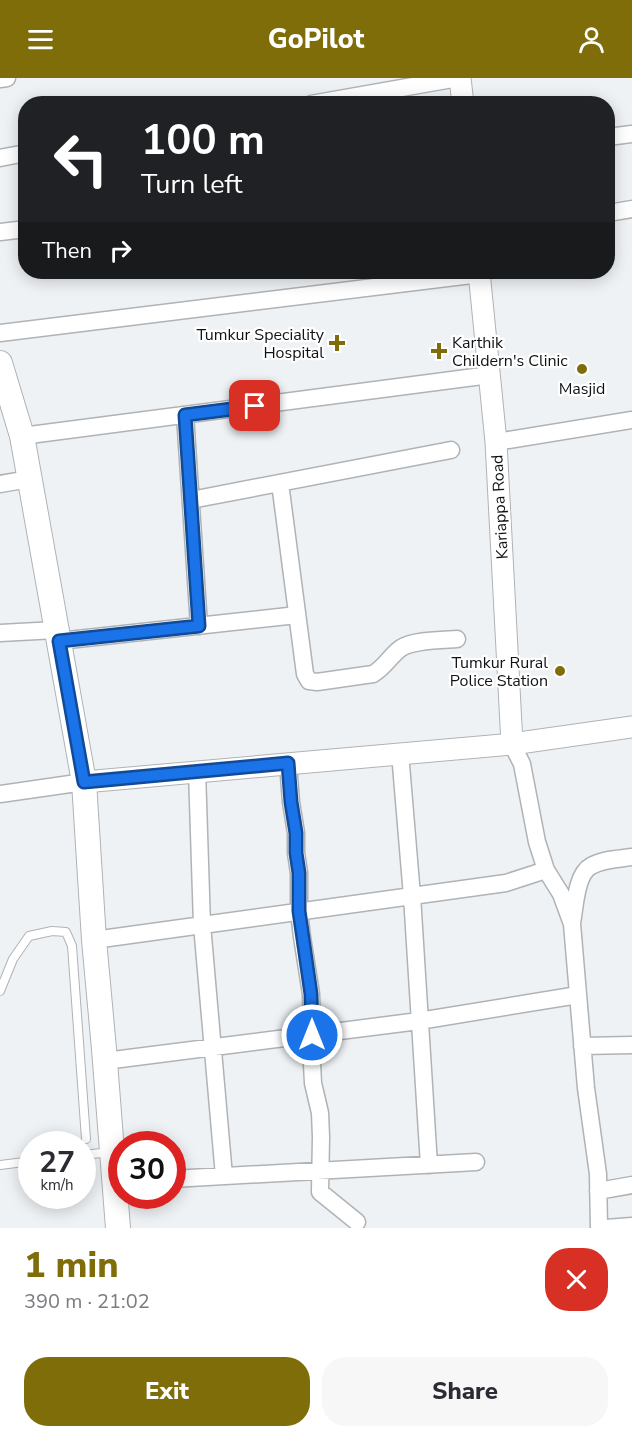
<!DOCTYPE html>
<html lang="en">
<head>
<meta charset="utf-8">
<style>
	:root { --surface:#fff; --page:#f7f7f7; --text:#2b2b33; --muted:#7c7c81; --accent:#7e6d09 }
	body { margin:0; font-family:"Nunito Sans",sans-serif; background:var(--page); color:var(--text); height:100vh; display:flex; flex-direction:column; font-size:22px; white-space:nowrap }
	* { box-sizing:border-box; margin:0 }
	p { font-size:20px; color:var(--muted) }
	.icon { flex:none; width:33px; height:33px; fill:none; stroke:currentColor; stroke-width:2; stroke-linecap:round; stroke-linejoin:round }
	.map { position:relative; height:1150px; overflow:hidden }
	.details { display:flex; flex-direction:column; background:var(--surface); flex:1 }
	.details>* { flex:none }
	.hud { position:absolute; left:18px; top:18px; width:597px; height:183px; border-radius:24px; box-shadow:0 3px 15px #0003; background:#202124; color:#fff; overflow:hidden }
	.speed { position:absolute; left:18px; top:1053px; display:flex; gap:12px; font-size:30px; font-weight:700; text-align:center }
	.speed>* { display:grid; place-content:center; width:78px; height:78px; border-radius:50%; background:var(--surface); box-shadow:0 3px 15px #0003; line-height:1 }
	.speed small { font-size:15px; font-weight:400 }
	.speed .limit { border:9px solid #d22; background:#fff; color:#111 }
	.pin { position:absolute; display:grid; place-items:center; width:51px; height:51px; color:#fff; margin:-26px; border-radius:12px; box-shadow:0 3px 9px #0006 }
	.me { position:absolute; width:66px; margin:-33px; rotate:0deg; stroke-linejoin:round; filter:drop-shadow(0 0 4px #0008) }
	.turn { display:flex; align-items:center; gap:21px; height:126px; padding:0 24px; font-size:27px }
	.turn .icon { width:78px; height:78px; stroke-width:2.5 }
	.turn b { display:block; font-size:42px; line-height:51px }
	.then { display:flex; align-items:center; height:57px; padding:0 24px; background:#0003; gap:12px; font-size:22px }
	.round { display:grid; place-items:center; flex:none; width:63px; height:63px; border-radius:24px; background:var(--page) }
	.summary { display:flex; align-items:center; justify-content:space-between; height:102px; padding:0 24px }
	h1 { font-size:36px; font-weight:800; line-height:45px; color:var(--accent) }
	.button { display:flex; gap:12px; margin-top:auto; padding:12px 24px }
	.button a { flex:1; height:69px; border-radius:24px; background:var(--accent); color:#fff; font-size:24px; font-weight:800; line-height:69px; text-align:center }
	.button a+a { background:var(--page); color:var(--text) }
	header { display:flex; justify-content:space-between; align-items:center; height:78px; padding:0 24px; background:var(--accent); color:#fff; font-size:27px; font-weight:800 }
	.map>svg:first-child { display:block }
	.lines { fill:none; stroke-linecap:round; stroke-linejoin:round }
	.service-casing { stroke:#afb3b6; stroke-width:10 }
	.minor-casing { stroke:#afb3b6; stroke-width:19 }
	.tertiary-casing { stroke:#afb3b6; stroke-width:23 }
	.secondary-casing { stroke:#afb3b6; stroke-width:26 }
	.service { stroke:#fff; stroke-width:8 }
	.minor { stroke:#fff; stroke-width:16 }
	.tertiary { stroke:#fff; stroke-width:21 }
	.secondary { stroke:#fff; stroke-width:24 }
	.route-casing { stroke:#114b97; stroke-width:15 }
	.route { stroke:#1a73e8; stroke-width:10 }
	.poi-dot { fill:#7e6d09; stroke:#fff; stroke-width:2 }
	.labels { text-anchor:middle; stroke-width:4.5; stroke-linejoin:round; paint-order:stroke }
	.poi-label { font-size:16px; fill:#111213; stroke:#fff; text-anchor:end }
	.street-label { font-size:16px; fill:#111213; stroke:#fff }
</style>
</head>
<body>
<header><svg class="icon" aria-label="menu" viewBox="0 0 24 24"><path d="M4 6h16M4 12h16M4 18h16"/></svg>GoPilot<svg class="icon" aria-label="person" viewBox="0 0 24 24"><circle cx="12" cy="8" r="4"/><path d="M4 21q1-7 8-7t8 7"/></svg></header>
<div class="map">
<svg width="632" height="1150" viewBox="0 0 632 1150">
	<rect width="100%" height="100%" fill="#eff2f5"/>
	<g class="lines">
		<defs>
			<path id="service" d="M0 913 13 881 29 858 52 853 66 854 72 868 86 1061
				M82 1077 112 1074
				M0 1087 32 1083"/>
			<path id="minor" d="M0 1 7 0
				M311 26 458 0
				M608 59 632 56
				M0 80 26 75
				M608 135 632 131
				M0 154 26 151
				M0 255 480 196
				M185 337 199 548
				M22 358 490 297
				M496 364 632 342
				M280 405 305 596 309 603 317 604 373 596C385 589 390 578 401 570 413 562 441 562 457 561
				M0 406 29 401
				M191 422 451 372
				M0 555 56 552
				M59 563 297 537
				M512 666 522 686 537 764 546 792 561 816 572 846 586 1010 598 1096 599 1150
				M400 675 412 818 429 1087
				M288 685 291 724 296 755V775L299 795V833L302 859 311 916 312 948 311 966 313 1005 320 1035 321 1059 320 1114 357 1144
				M197 693 202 847 224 1098
				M0 716 84 704
				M572 845C575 829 576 796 591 788 603 781 619 781 632 779
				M94 862 506 805 546 792
				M582 968 632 967
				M105 983 419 943 578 917
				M172 1101 476 1084
				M598 1113 632 1107
				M606 1150 632 1148"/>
			<path id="tertiary" d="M460 0 463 26
				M479 194 496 364 512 666
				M84 704 512 666 632 649"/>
			<path id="secondary" d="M0 285 22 358 84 704 94 862 104 971 118 1150"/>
		</defs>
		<use href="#service" class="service-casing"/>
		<use href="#minor" class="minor-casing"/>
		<use href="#tertiary" class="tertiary-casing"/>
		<use href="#secondary" class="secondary-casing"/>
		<use href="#service" class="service"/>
		<use href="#minor" class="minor"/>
		<use href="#tertiary" class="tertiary"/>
		<use href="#secondary" class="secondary"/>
	</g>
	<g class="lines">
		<defs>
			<path id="route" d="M255 328 185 337 199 548 59 563 84 704 288 685 291 724 296 755V775L299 795V833L311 916 312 957"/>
		</defs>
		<use href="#route" class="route-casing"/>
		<use href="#route" class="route"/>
	</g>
	<g class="poi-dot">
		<path d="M334 256h6v6h6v6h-6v6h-6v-6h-6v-6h6z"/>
		<path d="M436 264h6v6h6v6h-6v6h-6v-6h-6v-6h6z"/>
		<circle cx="582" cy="291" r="6"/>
		<circle cx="560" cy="593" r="6"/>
	</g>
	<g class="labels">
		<g class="poi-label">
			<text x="324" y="262">Tumkur Speciality<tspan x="324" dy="18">Hospital</tspan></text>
			<text x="452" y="270" text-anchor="start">Karthik<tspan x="452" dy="18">Childern's Clinic</tspan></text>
			<text x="582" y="316" text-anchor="middle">Masjid</text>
			<text x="548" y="590">Tumkur Rural<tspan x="548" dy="18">Police Station</tspan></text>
		</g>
		<g class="street-label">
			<text transform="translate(499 429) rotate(-93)" y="6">Kariappa Road</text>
		</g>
	</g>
</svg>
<div class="speed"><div>27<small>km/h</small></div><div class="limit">30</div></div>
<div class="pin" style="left:255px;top:328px;background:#d93025"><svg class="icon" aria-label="arrive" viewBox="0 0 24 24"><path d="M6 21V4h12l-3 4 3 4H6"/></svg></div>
<svg class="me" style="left:312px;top:957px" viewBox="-20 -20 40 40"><circle r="17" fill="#1a73e8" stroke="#fff" stroke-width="3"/><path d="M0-11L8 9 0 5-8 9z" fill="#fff"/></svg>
<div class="hud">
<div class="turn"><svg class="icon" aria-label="left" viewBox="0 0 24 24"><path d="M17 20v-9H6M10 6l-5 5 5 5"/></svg><div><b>100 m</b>Turn left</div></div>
<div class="then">Then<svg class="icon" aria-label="right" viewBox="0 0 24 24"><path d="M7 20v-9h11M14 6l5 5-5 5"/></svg></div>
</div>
</div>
<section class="details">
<div class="summary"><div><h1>1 min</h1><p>390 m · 21:02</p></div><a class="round" style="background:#d93025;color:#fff"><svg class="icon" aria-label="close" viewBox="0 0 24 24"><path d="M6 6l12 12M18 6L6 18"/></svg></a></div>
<div class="button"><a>Exit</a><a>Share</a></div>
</section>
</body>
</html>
